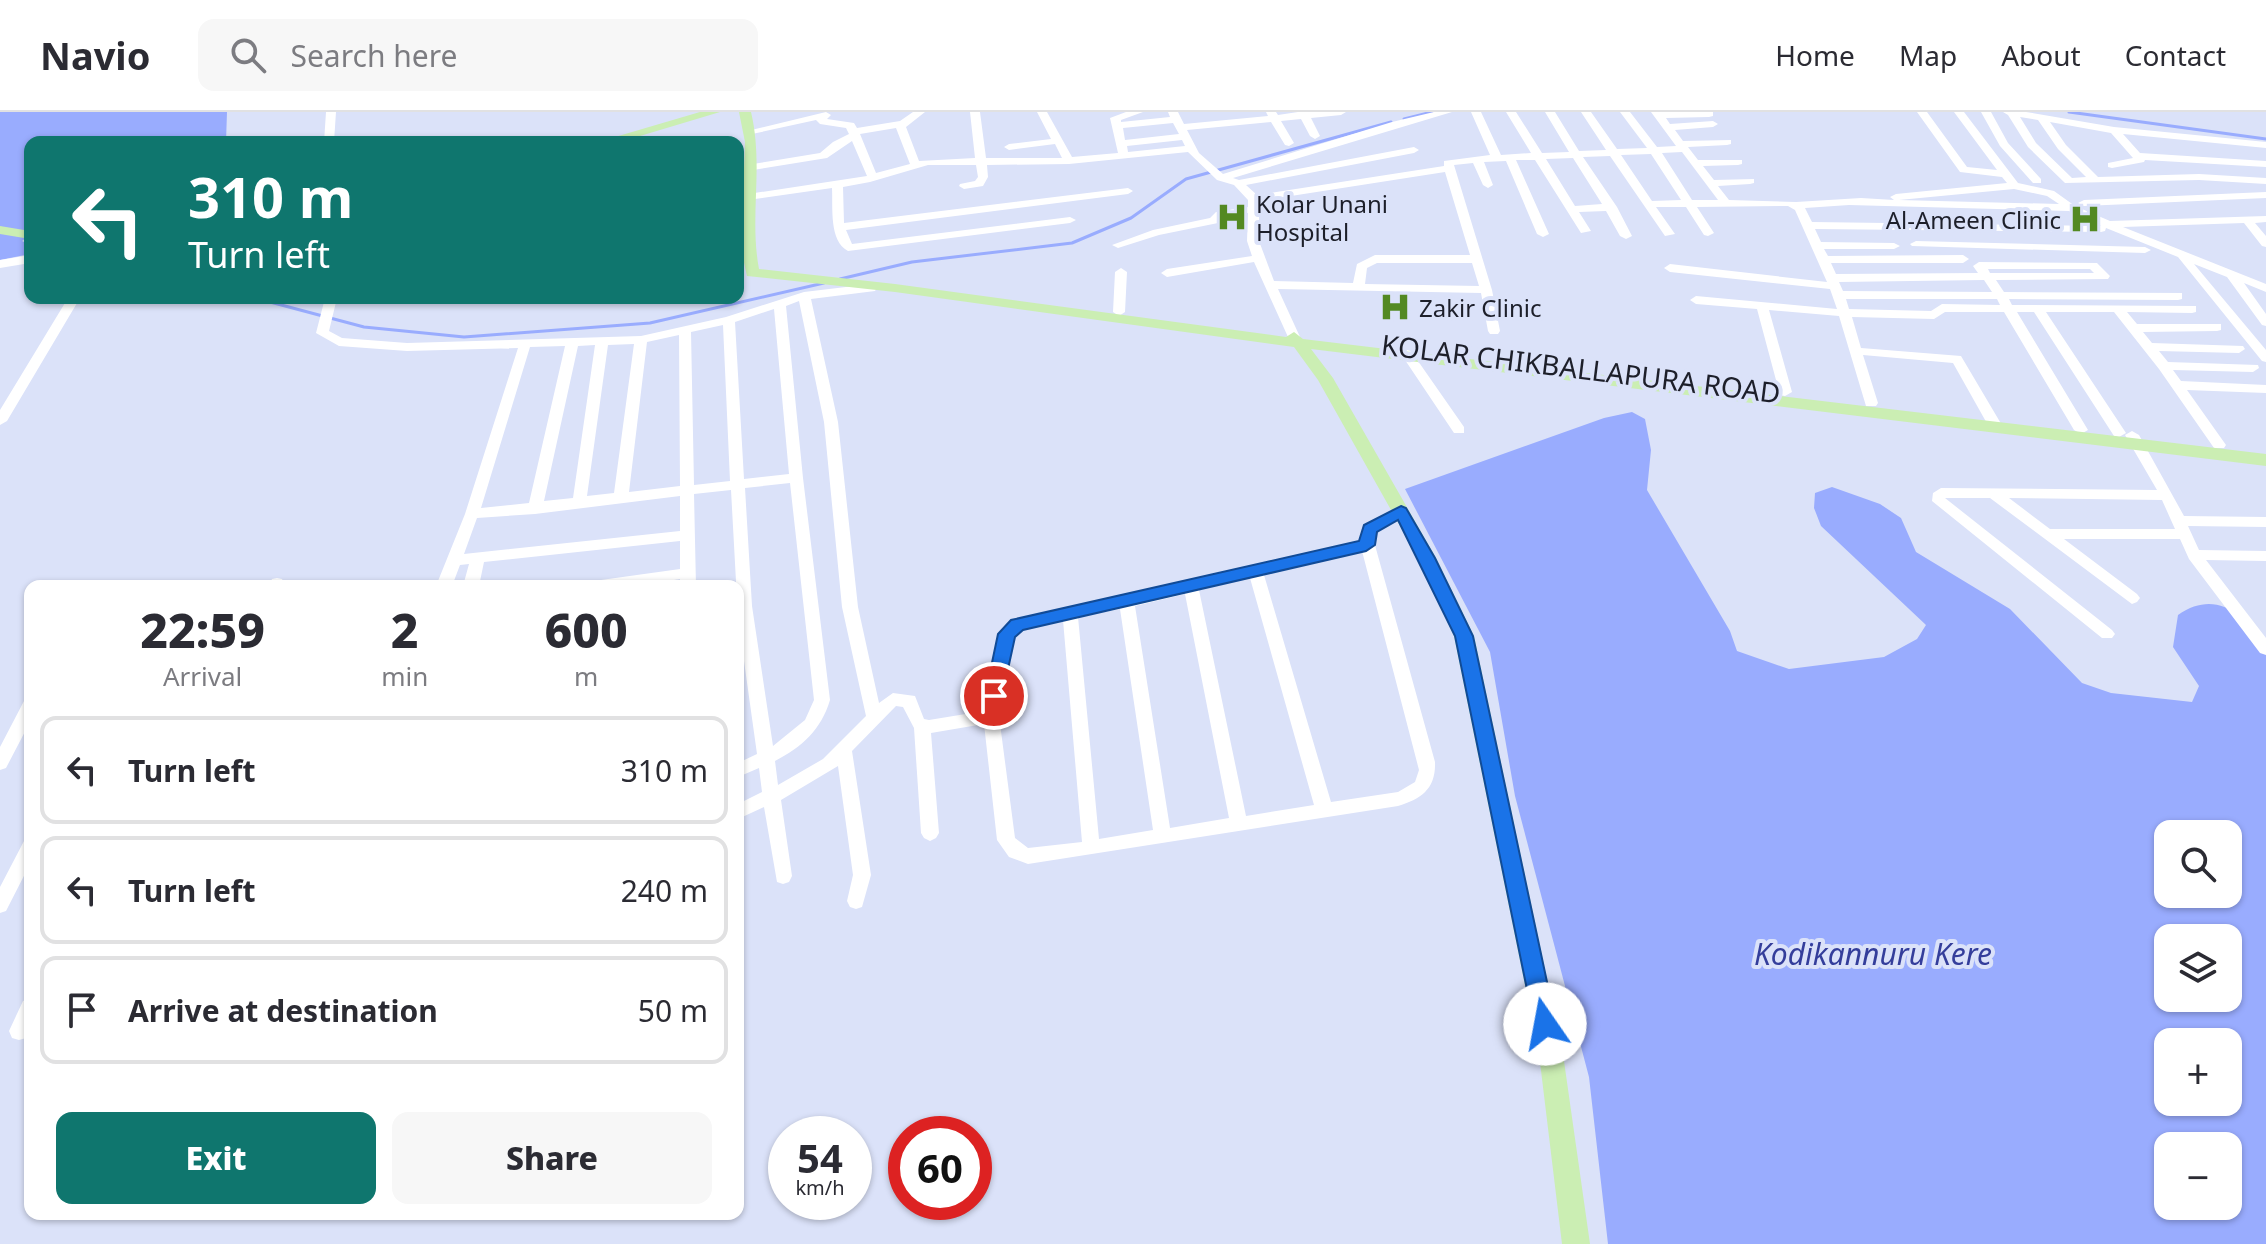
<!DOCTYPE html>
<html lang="en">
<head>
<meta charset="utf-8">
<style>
  body { margin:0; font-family:"Noto Sans",sans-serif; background:#f7f7f7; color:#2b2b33; height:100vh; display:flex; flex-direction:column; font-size:30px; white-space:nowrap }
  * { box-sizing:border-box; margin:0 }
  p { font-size:26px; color:#7c7c81 }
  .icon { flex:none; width:44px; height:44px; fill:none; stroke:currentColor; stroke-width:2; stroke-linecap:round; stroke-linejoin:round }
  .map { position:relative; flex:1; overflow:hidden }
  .panel { position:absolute; left:24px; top:468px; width:720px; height:640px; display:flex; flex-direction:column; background:#fff; border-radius:16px; box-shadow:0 2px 6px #0004 }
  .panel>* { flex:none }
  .top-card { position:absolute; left:24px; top:24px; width:720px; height:168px; border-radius:16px; box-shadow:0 2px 6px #0004; background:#0f766e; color:#fff; overflow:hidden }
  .tools { position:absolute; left:2154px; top:708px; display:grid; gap:16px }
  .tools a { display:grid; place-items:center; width:88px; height:88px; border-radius:16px; background:#fff; box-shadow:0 2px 6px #0004; font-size:40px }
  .speed { position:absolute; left:768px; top:1004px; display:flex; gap:16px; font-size:40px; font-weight:700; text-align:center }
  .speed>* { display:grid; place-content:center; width:104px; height:104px; border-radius:50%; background:#fff; box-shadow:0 2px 6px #0004; line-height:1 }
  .speed small { font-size:20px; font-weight:400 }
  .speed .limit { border:12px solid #d22; background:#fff; color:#111 }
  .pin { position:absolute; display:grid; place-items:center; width:68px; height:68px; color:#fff; margin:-34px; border:4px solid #fff; border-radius:50%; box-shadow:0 2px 8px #0007 }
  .me { position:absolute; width:88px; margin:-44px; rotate:348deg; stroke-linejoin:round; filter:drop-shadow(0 0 6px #0008) }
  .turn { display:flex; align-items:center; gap:28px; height:168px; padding:0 32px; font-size:36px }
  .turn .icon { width:104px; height:104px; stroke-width:2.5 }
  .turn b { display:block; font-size:56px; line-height:68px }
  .eta { display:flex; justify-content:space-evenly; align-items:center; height:136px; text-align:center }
  .eta b { font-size:48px; font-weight:800; line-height:56px }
  .primary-button { display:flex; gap:16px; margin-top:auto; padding:16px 32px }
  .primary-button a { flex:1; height:92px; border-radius:16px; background:#0f766e; color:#fff; font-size:32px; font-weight:800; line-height:92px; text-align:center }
  .primary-button a+a { background:#f7f7f7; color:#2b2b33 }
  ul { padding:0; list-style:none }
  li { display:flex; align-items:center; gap:24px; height:108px; margin:0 16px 12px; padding:0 16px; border:4px solid #e1e1e2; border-radius:16px }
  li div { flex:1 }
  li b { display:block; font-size:30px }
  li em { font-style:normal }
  header { display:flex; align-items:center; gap:48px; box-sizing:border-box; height:112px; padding:0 40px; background:#fff; border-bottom:2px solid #e1e1e2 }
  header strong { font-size:38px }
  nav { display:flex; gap:44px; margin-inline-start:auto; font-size:28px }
  .search { width:560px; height:72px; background:#f7f7f7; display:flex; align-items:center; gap:20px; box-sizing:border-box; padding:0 28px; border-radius:16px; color:#7c7c81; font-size:30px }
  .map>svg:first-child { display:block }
  .water { fill:#99acfe; fill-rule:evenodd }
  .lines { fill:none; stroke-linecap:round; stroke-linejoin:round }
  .stream { stroke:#99acfe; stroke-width:3 }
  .minor { fill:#fff; fill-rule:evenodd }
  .major { fill:#cbeeb3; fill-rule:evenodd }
  .route { fill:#1a73e8; stroke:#114b97; stroke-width:2 }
  .labels { text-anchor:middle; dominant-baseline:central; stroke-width:8; stroke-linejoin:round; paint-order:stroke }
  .far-poi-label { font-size:24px; fill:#1d1f2a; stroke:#dbe2f9; text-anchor:start }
  .street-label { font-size:28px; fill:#1d1f2a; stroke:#dbe2f9 }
  .water-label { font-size:30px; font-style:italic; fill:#343e9b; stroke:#dbe2f9 }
</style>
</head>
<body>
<header>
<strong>Navio</strong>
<div class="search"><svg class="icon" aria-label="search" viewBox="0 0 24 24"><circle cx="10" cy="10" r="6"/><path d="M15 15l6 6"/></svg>Search here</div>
<nav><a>Home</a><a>Map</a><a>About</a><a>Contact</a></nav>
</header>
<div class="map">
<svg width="2266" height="1132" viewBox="0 0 2266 1132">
  <rect width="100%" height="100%" fill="#dbe2f9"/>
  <!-- water -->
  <path class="water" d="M0,0h227l-1,30h-196v93l-8,6 8,4v9l-30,6z
    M1632,300l13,7 6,31 -4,40 83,141 7,20 52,18 95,-12 33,-18 9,-14 -105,-99 -7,-18 1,-15 17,-6 48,17 21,14 15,34 94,57 72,74 29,10 81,9 7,-16 -26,-39 5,-32c36,-25 63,-3 88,25v604h-658l-19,-167 -74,-281 -25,-144 -85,-163 199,-71zM2168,722h60v60h-60zM2168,826h60v60h-60zM2168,930h60v60h-60zM2168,1034h60v60h-60z"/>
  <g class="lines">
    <!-- stream -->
    <path class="stream" d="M2069,0l197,27
      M1404,7l28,-7
      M840,167l72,-17 160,-19 59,-25 55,-39 205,-57
      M255,186l109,29 100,10 186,-14 174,-40"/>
    <!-- minor -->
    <path class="minor" d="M326,0h10l-2,30h-10z
      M826,0l5,3 -4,4 27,4 3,5 43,-7 13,-9h12l-19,15 13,34 56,-3 -5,-46h10l6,46h76l-7,-14 -46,6 -5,-3 5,-3 42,-5 -14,-27h10l25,45 46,-4 -8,-35 16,-6h17l-22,8v2l49,-5 -2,-5h10l6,12 84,-8 -2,-4h10l2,3 20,-3h48l-5,3 -30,3 9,18 -5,3 -5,-3 -9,-17 -20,2 13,22 -5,3 -4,-1 -14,-23 -84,8 12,23 24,21 169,-52 42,-10h18l-219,66 6,2 175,-33 5,3 -5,3 -168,32 11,10 187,-29v-5l46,-6 -19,-43h10l20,43 30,-2 -25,-41h10l26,41 27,-1 -24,-40h10l24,39 27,-1 -25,-38h10l26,37 30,-1 -27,-36h10l27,35 19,-1 -25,-34h62v4l-4,1 -43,1 4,6 43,-3 5,3 -5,3 -38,3 8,11 48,-1v4l-4,1 -39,2 10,13h44v4l-4,1 -35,1 11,14 40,-1v4l-4,1 -32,2 11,14 67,2 65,-4 33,2 -4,-3 6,-3 111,-11 -5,-6 -42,-5 -43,-60h10l40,55 30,3 -43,-58h10l54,71 36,8 21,15 35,15 156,-5v6l-11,1 11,13v11l-4,-1 -18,-23 -121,4 143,57v8l-22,-9 22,31v12l-4,-1 -35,-48 -33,-13 72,86v12l-4,-1 -84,-104 -72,-29 -1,3 -4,1 -286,-3 6,13 73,1 6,3 -6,3h-70l4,7 135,-1 6,4 -6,4h-132l5,11 142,-1 -5,-7 6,-4 118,1 13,13 -2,3 -112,1 8,12 178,1v6l-4,1 -169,-1 3,6 184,1v6l-4,1 -65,-1 10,12h84v6l-4,1 -74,1 9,11 91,3 2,3 -6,4 -80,-2 9,11 90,3 1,3 -6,4 -80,-2 8,11 85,4v8l-79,-3 39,55 -2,3h-10l-55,-79 -45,-57h-68l80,121 -7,4 -5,-1 -80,-124h-17l71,118 -7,4 -7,-4 -70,-118h-59l-11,7 -82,-2 9,31 100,8 42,71 -7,4 -7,-4 -36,-64 -90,-8 15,48 -2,3h-10l-27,-90 -70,-6 23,82 -7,4 -5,-1 -23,-86 -61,-5 -6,-4 6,-4 141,13 -7,-20 -160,-17 -6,-4 6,-4 157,18 -32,-72 -7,-4 -91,1 17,26 -6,3 -4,-1 -18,-28h-30l19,27 -10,2 -55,-80 -27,1 34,50 15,29 -6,3 -6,-3 -14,-25 -27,1 12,19 -10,2 -46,-73h-19l33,74 -6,3 -6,-3 -31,-73 -22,1 9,23 -5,3 -5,-3 -10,-22 -19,2 38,125 8,41 -2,3h-8l-2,-3 -7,-38 -203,-4 22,48 -6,4 -6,-4 -34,-75 -87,15 -6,-4 6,-4 85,-13 -5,-15 1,-28 -24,4 -6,6 -59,12 -41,13 -6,-3 41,-15 57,-12 6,-6 32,-5v-7l-14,-15 -17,-5 -29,-28 -119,12 -82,1 1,12 -5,9 -19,3 -5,-3 1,-2 15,-3 3,-4 -2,-12h-48l-58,17 -27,5 1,36 284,-35 5,3 -5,3 -282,36 6,14 218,-27 6,3 -6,3 -222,28c-19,-10 -15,-43 -16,-63l-84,12 -6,-3 6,-3 119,-18 -15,-35 -25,17 -74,12 -5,-3 5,-3 67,-11 13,-11 16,-8 -3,-6 -26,-4 -4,-4 -64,14 -5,-3zM1173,11l6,11 -54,6 -2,-12zM896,16l14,36 -34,9 -16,-39zM1182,28l3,6 -57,6 -1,-6zM1682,40l36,48h-26l-30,-47zM1651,42l30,46 -29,1 -31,-46zM1573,46l29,46 -27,2 -29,-47zM1445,60l25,83h-95l-18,9 -4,19 -79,-2 -15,-40v-29l3,-3 -3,-8zM2014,77l33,7 12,8 -160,-4zM1849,93l220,6 32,15 -289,-4 -7,-14zM1377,151h95l7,23 -114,-2 2,-16zM1988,157h102l4,4h-104zM1984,168l8,12 -149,-1 -4,-9zM1846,187h151l3,6 -58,-1 -11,7 -82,-2z
      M1981,0h10l17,31 33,36v4h-8l-33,-37z
      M2003,0h23l88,15 152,15v6l-143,-14 17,19 126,8v6l-121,-7 -1,2 -32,6 -4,-1v-4l25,-5 -22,-25 -61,-11 16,23 32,32 101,-3 67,4v6l-67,-4 -134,3 -37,-36 -20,-32zM2020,5l18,3 20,29 28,28 -14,1 -36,-35z
      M2266,80v6l-182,8 -6,-3 6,-3z
      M1916,129l229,6 6,3 -6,3 -233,-7 -2,-2z
      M30,143v8l-30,5v-8z
      M1121,156l6,4 -2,40 -6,4 -6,-4 2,-40z
      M871,172l6,4 -2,3 -64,8 27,123 20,185 21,96 14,-10 22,3 9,23 5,1 55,-9 15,-77 20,-16 108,-22 233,-55 4,-16 37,-18 5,1 2,4 -2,4 -31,16 -2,6 62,224c1,27 -14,37 -37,44l-370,58 -19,-7 -12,-17 -13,-116 -53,9 8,100 -3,5 -6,3 -6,-3 -3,-5 -7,-105 -11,-21 -7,-1 -44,45 19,124 -9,32 -6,2 -6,-2 -3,-6 6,-26 -15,-109 -57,34 11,76 -3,6 -6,2 -6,-2 -13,-75 -26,12v-15l24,-12 -3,-24 -21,9v-14l19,-9 -19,-136 -7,-128 -37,4 2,92h-16v-7l-43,7h-44l8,-6 79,-11v-28l-196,21 -5,24h-16l6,-22 -9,1 -8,21h-16l29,-72 53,-166 -111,3 -68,-5 -23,-13 9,-35h12l-8,33 13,7 65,5 234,-7 85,-19 78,-25zM799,189l25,121 18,185 24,109 -43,43 -45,26 -3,-24c27,-14 46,-31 55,-61l-27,-222 -17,-172zM774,197l15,165 -45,5 -9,-157zM723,213l7,156 -36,4 -3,-153zM679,223l1,151 -51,6 18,-150zM634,232l-20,149 -27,3 21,-151zM595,233l-22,153 -29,3 34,-155zM565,234l-36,157 -48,5 49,-161zM790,371l24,217 -9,20 -32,26 -21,-140 -7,-118zM680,384v35l-216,23 13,-36 58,-4zM1362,439l57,219 -4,12 -17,10 -67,10 -67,-227zM1250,466l64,227 -68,11 -47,-226zM1185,482l44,224 -59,10 -35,-222zM1120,497l33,221 -54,9 -21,-222zM1063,508l19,222 -54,6 -13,-10 -16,-122 15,-79 14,-10z
      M68,186h12l-73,123 -7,4v-15z
      M1407,238l4,1 53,76v6h-10l-53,-79z
      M2132,319l7,4 45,81 82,1v10l-78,-1 11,24 67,1v10l-60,-1 60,78v17l-6,-2 -71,-94 -9,-20h-116l73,55 3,4 -3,4 -5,2 -142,-106h-45l167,132 3,4 -3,4h-10l-170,-137 1,-8 8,-5 216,2 -32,-55zM2009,386l153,2 13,29h-125z
      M277,466l5,1 3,7h-16l3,-7z
      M30,588v22l-24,46 -6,2v-23l24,-46z
      M30,726v26l-24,47 -6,2v-26l24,-46z
      M30,886v31l-4,9 -7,2 -7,-2 -3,-7 14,-30z"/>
    <!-- major -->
    <path class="major" d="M700,0h20l-100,30h-22z
      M739,0h12c13,55 -2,104 8,157l136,15 391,53 8,-5 9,7 963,115v12l-955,-117 22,29 103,180 38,78 89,418 27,190h-28l-23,-190 -85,-418 -36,-78 -100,-178 -24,-33 -399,-55 -148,-16 -6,-27 4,-107z
      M0,114l30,5v8l-30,-5z"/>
  </g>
  <!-- route -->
  <path class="route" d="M1401,394l5,2 29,50 38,78 83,388 -3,7 -8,3 -8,-3 -3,-7 -79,-388 -57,-116 -21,12 -2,13 -9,6 -343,79 -8,7 -14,64h-13l-3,-5 13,-62 13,-14 348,-79 5,-16z"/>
  <!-- icons -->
  <defs>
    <symbol id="hospital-bare" viewBox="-9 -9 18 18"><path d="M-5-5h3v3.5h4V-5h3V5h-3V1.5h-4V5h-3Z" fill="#538922" stroke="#dbe2f9" stroke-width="2.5" paint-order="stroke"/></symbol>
  </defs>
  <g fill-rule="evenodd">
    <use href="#hospital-bare" x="1210" y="83" width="44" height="44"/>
    <use href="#hospital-bare" x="2063" y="85" width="44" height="44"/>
    <use href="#hospital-bare" x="1373" y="173" width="44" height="44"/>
  </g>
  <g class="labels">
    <!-- far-poi labels -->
    <g class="far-poi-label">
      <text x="1256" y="91">Kolar Unani<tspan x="1256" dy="28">Hospital</tspan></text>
      <text x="2061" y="107" text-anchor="end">Al-Ameen Clinic</text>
      <text x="1419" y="195">Zakir Clinic</text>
    </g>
    <!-- street labels -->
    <g class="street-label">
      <text transform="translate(1581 256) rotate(7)">KOLAR CHIKBALLAPURA ROAD</text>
    </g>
    <!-- water labels -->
    <g class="water-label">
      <text x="1873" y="841">Kodikannuru Kere</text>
    </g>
  </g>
</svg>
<div class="tools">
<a><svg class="icon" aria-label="search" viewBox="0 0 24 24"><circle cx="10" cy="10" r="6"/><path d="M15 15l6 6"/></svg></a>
<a><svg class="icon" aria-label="layers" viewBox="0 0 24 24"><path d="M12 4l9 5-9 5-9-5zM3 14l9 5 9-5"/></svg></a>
<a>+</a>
<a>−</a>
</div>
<div class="speed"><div>54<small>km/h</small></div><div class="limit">60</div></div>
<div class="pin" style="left:994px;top:584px;background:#d93025"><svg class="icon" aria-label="arrive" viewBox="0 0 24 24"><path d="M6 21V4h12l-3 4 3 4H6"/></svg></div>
<svg class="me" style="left:1545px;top:912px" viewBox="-20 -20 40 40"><circle r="19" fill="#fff"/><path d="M0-13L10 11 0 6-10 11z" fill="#1a73e8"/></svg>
<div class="top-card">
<div class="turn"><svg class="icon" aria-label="left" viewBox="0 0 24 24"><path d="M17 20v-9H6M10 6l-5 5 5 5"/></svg><div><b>310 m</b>Turn left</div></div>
</div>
<section class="panel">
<div class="eta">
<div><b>22:59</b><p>Arrival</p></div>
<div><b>2</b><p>min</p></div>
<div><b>600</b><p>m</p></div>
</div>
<ul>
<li><svg class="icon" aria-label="left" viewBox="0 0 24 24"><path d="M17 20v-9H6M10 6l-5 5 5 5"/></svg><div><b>Turn left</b></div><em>310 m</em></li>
<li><svg class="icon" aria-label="left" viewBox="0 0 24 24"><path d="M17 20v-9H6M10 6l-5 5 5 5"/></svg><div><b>Turn left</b></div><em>240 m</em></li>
<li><svg class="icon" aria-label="arrive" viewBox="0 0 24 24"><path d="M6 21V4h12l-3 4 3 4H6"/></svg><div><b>Arrive at destination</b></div><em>50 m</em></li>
</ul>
<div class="primary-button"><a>Exit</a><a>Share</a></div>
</section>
</div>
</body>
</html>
